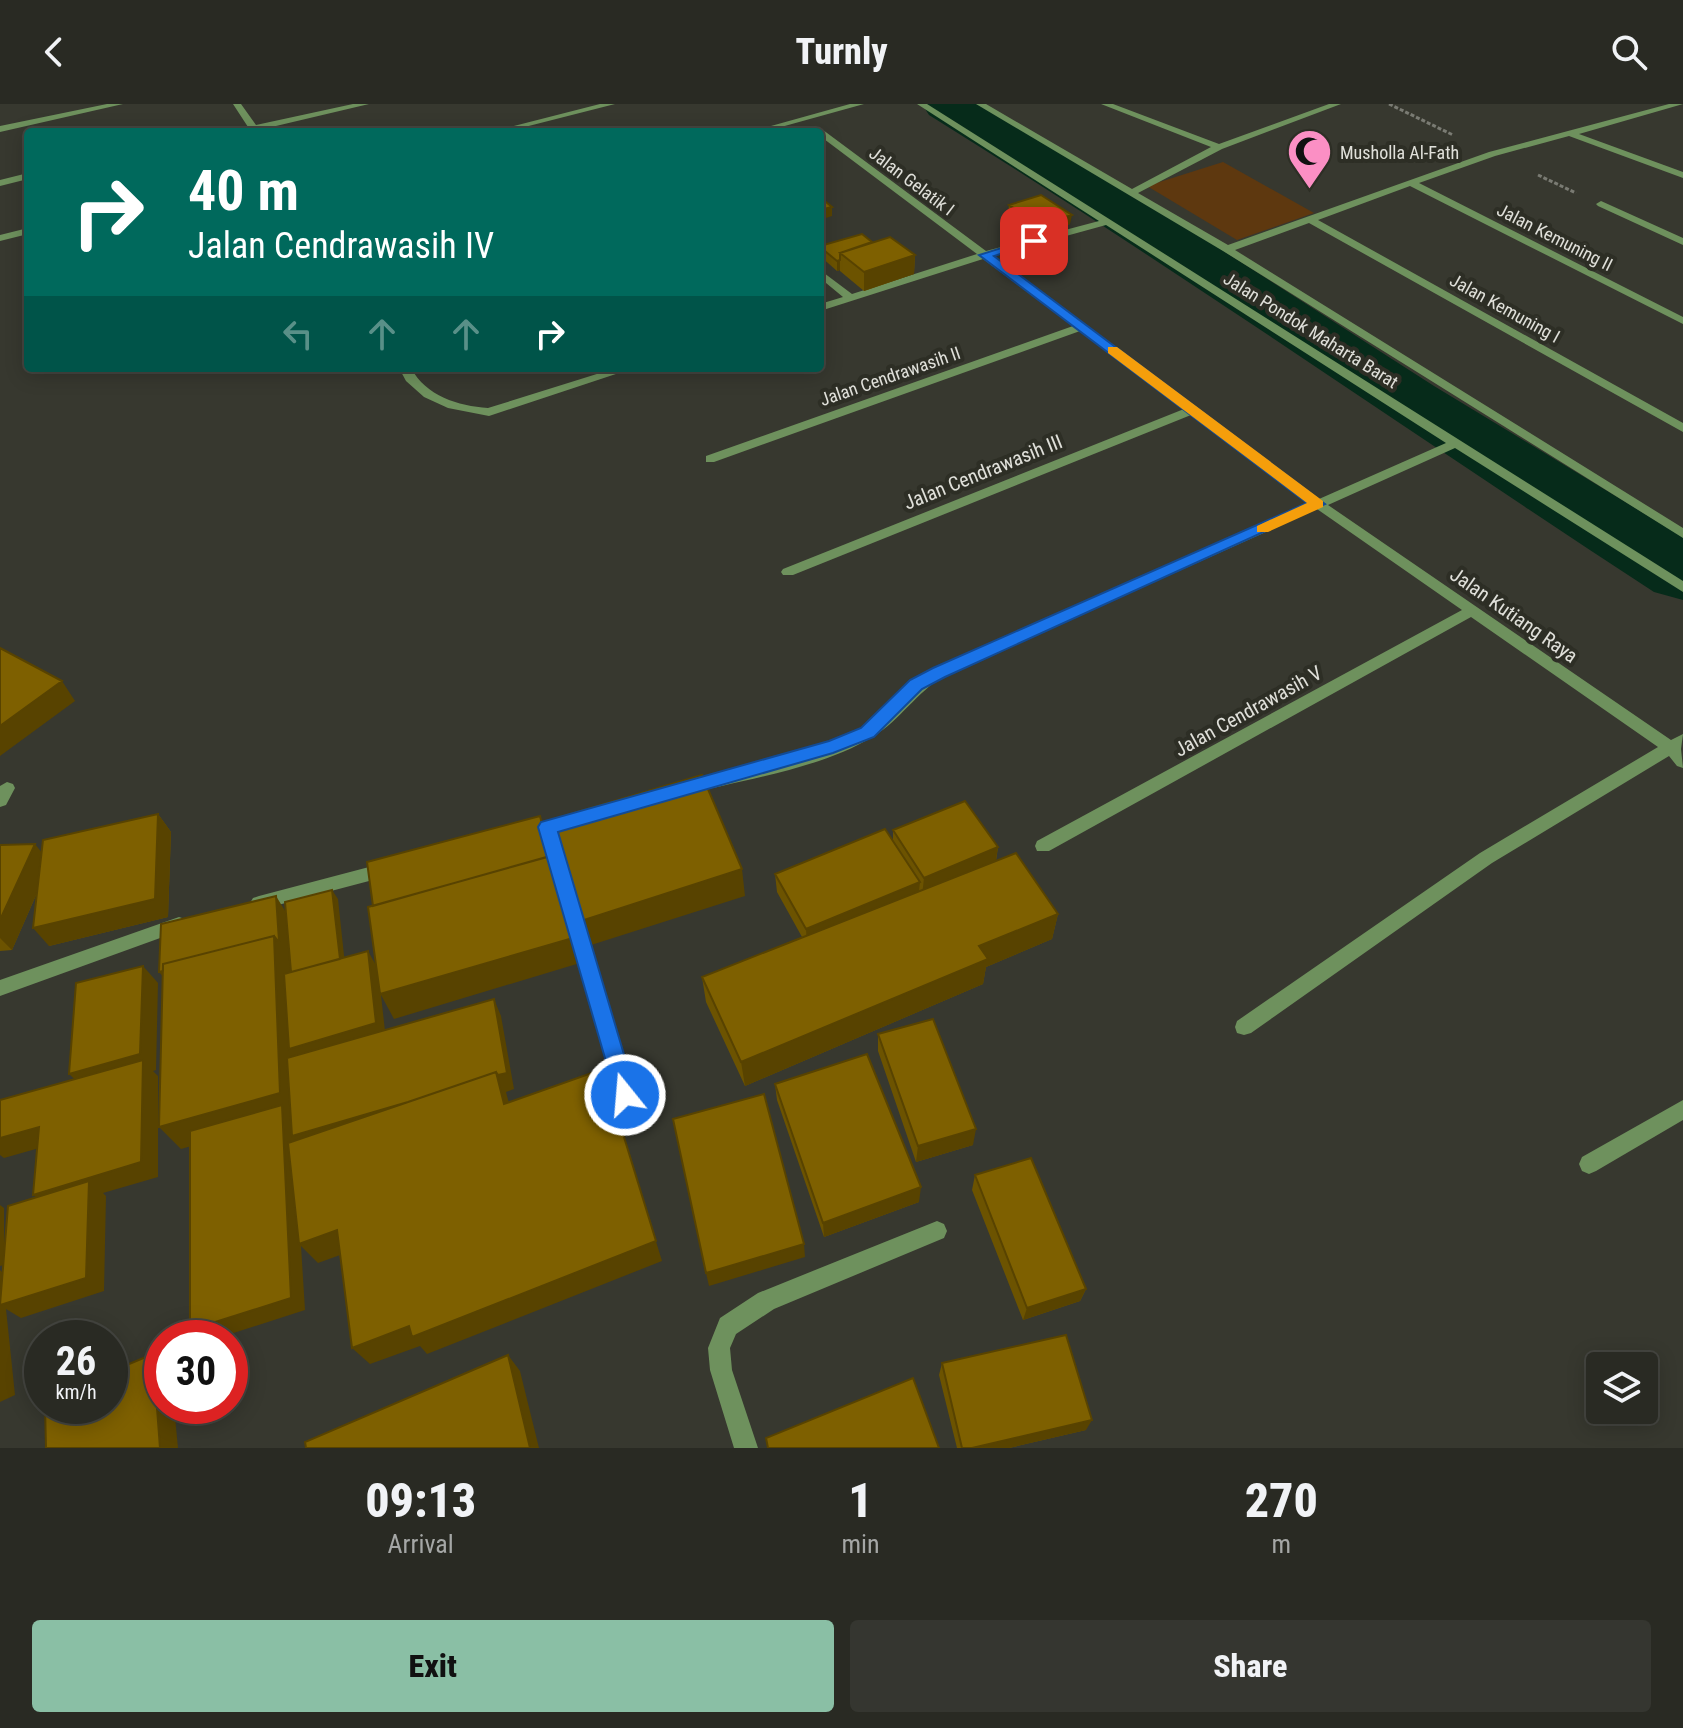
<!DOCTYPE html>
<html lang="en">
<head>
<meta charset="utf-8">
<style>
  body { margin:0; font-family:"Roboto Condensed",sans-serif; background:#353630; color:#f1f3f6; height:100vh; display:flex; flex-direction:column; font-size:30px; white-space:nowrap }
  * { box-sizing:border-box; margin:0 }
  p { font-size:26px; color:#a5a7a6 }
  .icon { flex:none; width:44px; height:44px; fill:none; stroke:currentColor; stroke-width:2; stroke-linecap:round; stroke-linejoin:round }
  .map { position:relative; height:1344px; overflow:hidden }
  .details { display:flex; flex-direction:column; background:#292a23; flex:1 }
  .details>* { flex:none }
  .top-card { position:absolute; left:24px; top:24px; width:800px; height:244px; border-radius:8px; box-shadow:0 4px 20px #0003,0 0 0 2px #454641; background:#00695c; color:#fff; overflow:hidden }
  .controls { position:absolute; left:1586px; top:1248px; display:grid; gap:16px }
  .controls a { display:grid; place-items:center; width:72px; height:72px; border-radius:8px; background:#292a23; box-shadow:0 4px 20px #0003,0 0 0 2px #454641; font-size:40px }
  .speed { position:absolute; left:24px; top:1216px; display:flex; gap:16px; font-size:40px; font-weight:700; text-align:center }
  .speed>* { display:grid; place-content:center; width:104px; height:104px; border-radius:50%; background:#292a23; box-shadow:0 4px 20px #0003,0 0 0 2px #454641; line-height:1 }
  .speed small { font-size:20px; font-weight:400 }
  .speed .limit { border:12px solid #d22; background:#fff; color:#111 }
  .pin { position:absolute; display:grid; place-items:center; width:68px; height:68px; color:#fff; margin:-34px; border-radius:16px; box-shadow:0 4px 12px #0006 }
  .me { position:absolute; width:88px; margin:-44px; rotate:343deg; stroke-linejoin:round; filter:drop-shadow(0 0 6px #0008) }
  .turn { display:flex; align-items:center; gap:28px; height:168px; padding:0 32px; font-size:36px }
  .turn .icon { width:104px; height:104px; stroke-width:2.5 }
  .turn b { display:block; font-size:56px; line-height:68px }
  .lanes { display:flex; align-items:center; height:76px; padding:0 32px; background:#0003; justify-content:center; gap:40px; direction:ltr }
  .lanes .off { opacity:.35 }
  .eta { display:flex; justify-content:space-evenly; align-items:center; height:136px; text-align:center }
  .eta b { font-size:48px; font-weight:800; line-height:56px }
  .button { display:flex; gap:16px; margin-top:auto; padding:16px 32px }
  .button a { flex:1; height:92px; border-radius:8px; background:#8abfa5; color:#111; font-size:32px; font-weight:800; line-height:92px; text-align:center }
  .button a+a { background:#353630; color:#f1f3f6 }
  header { display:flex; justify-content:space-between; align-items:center; height:104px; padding:0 32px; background:#292a23; font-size:36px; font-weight:800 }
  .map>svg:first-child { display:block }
  .green { fill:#5e380f }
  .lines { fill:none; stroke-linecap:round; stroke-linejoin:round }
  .river { fill:#062b1a; fill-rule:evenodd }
  .path { stroke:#7a7b73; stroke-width:3; stroke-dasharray:4 2; stroke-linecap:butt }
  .street { fill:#6e915d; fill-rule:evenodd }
  .wall { fill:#6c5300 }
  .shaded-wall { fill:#584300 }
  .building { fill:#7e6000; stroke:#584300; stroke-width:2 }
  .route { fill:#1a73e8; stroke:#114b97; stroke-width:2 }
  .slow { fill:#f59e0b }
  .labels { text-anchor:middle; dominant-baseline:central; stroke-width:8; stroke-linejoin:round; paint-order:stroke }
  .far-poi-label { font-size:18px; fill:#e0e0da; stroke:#2d2e25; text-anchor:start }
  .far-street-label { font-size:18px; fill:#e0e0da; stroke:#2d2e25 }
  .street-label { font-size:20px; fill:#e0e0da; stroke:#2d2e25 }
</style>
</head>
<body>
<header><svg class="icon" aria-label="back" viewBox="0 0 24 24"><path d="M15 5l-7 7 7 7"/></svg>Turnly<svg class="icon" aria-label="search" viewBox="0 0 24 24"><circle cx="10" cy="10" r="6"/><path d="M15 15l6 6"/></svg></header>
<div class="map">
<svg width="1683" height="1344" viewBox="0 0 1683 1344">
  <rect width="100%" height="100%" fill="#37382f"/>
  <!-- green -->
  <path class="green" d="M1223,58l91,51 -77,27 -90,-54z"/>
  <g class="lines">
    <!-- river -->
    <path class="river" d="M922,0h61l147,87 304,195 249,151v63l-29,-8c-242,-158 -479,-324 -725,-477z"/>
    <!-- path -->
    <path class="path" d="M1389,0l64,31
      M1538,71l38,18"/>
    <!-- street -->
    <path class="street" d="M107,0h16l-123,28v-6z
      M233,0h8l15,21 97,-21h16l-110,26 1,2h-27l15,-5z
      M600,0h15l-110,28h-15z
      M850,0h14l-101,28h-14z
      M917,0h10l756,477v11l-228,-144 -127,57 343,235 12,-6 -2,15 2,19 -6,-2 -8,-10 -177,107 -241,170 -7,2 -7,-2 -2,-6 2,-6 243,-168 178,-106 -187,-130 -422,234h-12l-2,-5 2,-5 425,-231 -145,-101 -373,167c-27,16 -44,44 -70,60 -53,33 -130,43 -190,59l-6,-2 -2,-4 2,-4c60,-19 130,-24 184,-57 27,-16 45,-43 72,-60l375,-165 -118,-88 -398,160h-10l-2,-3 2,-3 401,-160 -104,-78 -366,131h-8v-6l367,-130 -90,-67 -163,52v-7l23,-7 -23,-19v-8l32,24 125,-40 -157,-118v-4h-4l1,-2h6l163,121 113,-30zM1106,121l340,218 -127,56 -326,-243z
      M976,0h10l146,85 79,-42 -110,-43h12l106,40 110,-40h12l-119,45 -84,44 90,52 261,-93 180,-48h14l-104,30 104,38v6l-114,-42 -74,20 -76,27 264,134v7l-273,-138 -92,34 365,203v9l-374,-209 -74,27 448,278v10l-460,-287z
      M28,69v6l-28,7v-6z
      M1601,97l82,37v7l-85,-39 -2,-2z
      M28,124v6l-28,7v-6z
      M399,264h12c15,28 47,38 77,40l128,-40h18l-145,48 -41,-8 -24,-11 -18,-16z
      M7,678l6,2 2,4 -9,17 -6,2v-21z
      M548,716l6,2 2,5 79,268 -3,6 -7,3 -7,-3 -3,-6 -75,-268 2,-5z
      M388,758l6,2 3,5 -3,5 -6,2 -129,34 -6,-2 -3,-5 3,-5 6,-2z
      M179,813l6,2 3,5 -3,5 -185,67v-16z
      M1683,996v20l-87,51 -7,3 -7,-3 -3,-7 3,-7z
      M937,1117l7,3 3,7 -3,7 -170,71 -38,25 -6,14 2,22 26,78h-24l-24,-78 -2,-22 12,-30 38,-25z"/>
  </g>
  <!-- wall -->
  <path class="wall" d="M1009,101l61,19 -31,10 -31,-20z
    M873,138l42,13 -1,19 -50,17 -24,-20v-1l-3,1 -17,-15v-10z
    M158,710l13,18 -3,85 -119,29 -12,-53 -25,57 -12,1v-106l42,7z
    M893,726l105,17 -2,14 62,53 -6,25 -66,28 -3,17 -238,102 -39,-84 -4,-25 100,-40 -25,-45 -2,-18 118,-33z
    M878,930l95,111 -57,17 -38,-111z
    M775,980l144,118 -95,35 -47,-137z
    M975,1071l111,114 -6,12 -57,19 -51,-130z
    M942,1259l144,67 -77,18h-52l-18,-73z"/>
  <!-- shaded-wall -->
  <path class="shaded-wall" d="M832,103v9l-12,4v-10z
    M1072,111l-2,9 -31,10 1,-9z
    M915,151l-1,19 -50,17v-19z
    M840,156v10l-3,1v-10z
    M62,577l13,20 -75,55v-30z
    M158,710l13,18 -3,85 -119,29 -16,-18z
    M540,712l40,147 -186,56 -13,-24 5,45 108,-41 7,17 13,73 -8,3 9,34 -178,104 17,20 -36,13 -17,-17 4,64 -87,28h-17l-11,-8 92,-210 -101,29 -22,-22 15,-137 -15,-18 117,-76 11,18 45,-24 6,9 8,75 22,-23 10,18z
    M35,740l15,19 -38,87 -12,-12v-18z
    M998,743l-3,19 -73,30 2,-18z
    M742,765l3,27 -157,50 -7,-25z
    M920,778l-2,18 -111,47 -1,-18z
    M1058,810l-6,25 -66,28 -3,17 -238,102 -4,-24 238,-116z
    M143,862l15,17 -2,87 -3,1 5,5v101l-55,16 3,3 -2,95 -83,27 -15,-9 9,86 -15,7v-132l2,2 50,-63 -19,-14 53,-105 -17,-16z
    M603,965l59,192 -235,93 -7,-8 -50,18 -18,-16z
    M39,1023l18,16 -53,15 -4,-3v-17z
    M976,1025l-3,16 -57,17 2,-16z
    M921,1083l-2,15 -95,35 -1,-14z
    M0,1101l4,3v57l-4,1z
    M804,1140l1,13 -96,29 -3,-13z
    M1086,1185l-6,12 -57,19 4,-12z
    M153,1250l9,6v46h12l4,42h-18z
    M508,1251l12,16 19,77h-9z
    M1092,1316l-6,10 -77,18h-37z"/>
  <!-- building -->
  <path class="building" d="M1041,91l31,20 -32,10 -31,-20z
    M820,93l12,10 -12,3z
    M862,130l10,8 -32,11v7l-3,1 -17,-14v-1z
    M890,133l25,18 -51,17 -24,-19z
    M0,544l62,33 -62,45z
    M702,671l40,94 -161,52 -31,-101z
    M965,697l33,46 -74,31 -31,-48z
    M158,710l-3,85 -122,29 10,-88z
    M540,712l10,40 -177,50 -6,-44z
    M885,725l35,53 -114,47 -31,-55z
    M35,740l-35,76v-75z
    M1016,749l42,61 -79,32 9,13 -247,103 -39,-85z
    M551,752l22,82 -193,56 -12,-87z
    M332,786l8,69 -49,13 -6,-70z
    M276,792l3,45h-1l-4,-5 -111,28v7l-4,1 2,-48z
    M274,832l6,157 -121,34 4,-163z
    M368,847l8,72 -87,26 -5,-75z
    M143,862l-3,88 -71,20 7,-91z
    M494,895l13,74 -9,2 -2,-3 -88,30 -116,34 -5,-78z
    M933,915l43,110 -58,17 -40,-112z
    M867,950l54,133 -98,36 -48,-139z
    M143,956l-2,102 -108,33 6,-68 -39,11v-38z
    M603,965l53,172 -244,96 -3,-11 -57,22 -15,-118 -38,14 -11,-101 208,-71 8,32z
    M764,990l40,150 -98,29 -33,-154z
    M282,1001l9,193 -101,32v-199z
    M1031,1054l55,131 -59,19 -52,-133z
    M89,1077l-3,97 -86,27 8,-99z
    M1066,1231l26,85 -120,28h-10l-20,-85z
    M153,1250l7,94h-114l-1,-42h65v-34z
    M508,1251l22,93h-224l-1,-6z
    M913,1274l26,70h-171l-2,-10z"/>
  <!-- route -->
  <path class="route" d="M1030,135l10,2 -46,15 331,248 -380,173 -23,12 -48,48 -41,16 -275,79 78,263 -3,8 -8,3 -7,-3 -80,-276 3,-5 288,-81 32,-13 49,-48 23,-12 374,-165 -328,-248z"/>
  <!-- slow -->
  <path class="slow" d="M1108,243h9l206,154v6l-55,25h-11v-6l50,-23 -199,-150z"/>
  <!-- icons -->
  <defs>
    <symbol id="mosque-pin" viewBox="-11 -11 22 30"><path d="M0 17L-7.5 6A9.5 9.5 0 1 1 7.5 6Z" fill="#fb8fc4" stroke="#2d2e25"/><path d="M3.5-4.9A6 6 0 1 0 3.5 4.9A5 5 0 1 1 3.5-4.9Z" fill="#111"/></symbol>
  </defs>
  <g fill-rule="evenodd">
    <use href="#mosque-pin" x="1284" y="22" width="51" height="69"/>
  </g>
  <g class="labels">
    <!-- far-poi labels -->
    <g class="far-poi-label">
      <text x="1340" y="48">Musholla Al-Fath</text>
    </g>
    <!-- far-street labels -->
    <g class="far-street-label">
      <text transform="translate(912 77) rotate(37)">Jalan Gelatik I</text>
      <text transform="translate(1555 133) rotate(27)">Jalan Kemuning II</text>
      <text transform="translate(1505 204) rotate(29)">Jalan Kemuning I</text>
      <text transform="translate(1311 226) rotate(32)">Jalan Pondok Maharta Barat</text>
      <text transform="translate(890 272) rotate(-19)">Jalan Cendrawasih II</text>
    </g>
    <!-- street labels -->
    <g class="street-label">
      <text transform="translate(983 368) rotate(-22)">Jalan Cendrawasih III</text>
      <text transform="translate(1514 511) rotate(35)">Jalan Kutiang Raya</text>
      <text transform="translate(1248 607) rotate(-29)">Jalan Cendrawasih V</text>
    </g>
  </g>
</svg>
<div class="controls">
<a><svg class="icon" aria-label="layers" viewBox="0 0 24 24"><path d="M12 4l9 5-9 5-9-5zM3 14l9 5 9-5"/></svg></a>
</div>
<div class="speed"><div>26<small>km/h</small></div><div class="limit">30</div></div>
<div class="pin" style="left:1034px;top:137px;background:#d93025"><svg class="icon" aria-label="arrive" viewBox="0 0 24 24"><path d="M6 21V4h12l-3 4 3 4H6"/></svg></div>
<svg class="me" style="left:625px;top:991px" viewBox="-20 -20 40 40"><circle r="17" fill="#1a73e8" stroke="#fff" stroke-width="3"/><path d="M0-11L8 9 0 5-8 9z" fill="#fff"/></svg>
<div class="top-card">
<div class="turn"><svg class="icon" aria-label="right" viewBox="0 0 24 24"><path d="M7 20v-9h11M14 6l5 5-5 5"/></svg><div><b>40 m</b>Jalan Cendrawasih IV</div></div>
<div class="lanes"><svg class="icon off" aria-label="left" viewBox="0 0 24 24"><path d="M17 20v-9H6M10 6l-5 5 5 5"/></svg><svg class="icon off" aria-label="ahead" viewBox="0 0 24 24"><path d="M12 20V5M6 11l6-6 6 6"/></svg><svg class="icon off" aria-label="ahead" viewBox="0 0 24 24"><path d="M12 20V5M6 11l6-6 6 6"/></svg><svg class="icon" aria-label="right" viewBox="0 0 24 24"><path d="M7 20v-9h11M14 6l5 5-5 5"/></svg></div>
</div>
</div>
<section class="details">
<div class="eta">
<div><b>09:13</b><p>Arrival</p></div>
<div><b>1</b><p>min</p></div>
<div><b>270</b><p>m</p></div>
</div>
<div class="button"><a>Exit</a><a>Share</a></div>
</section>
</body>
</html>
